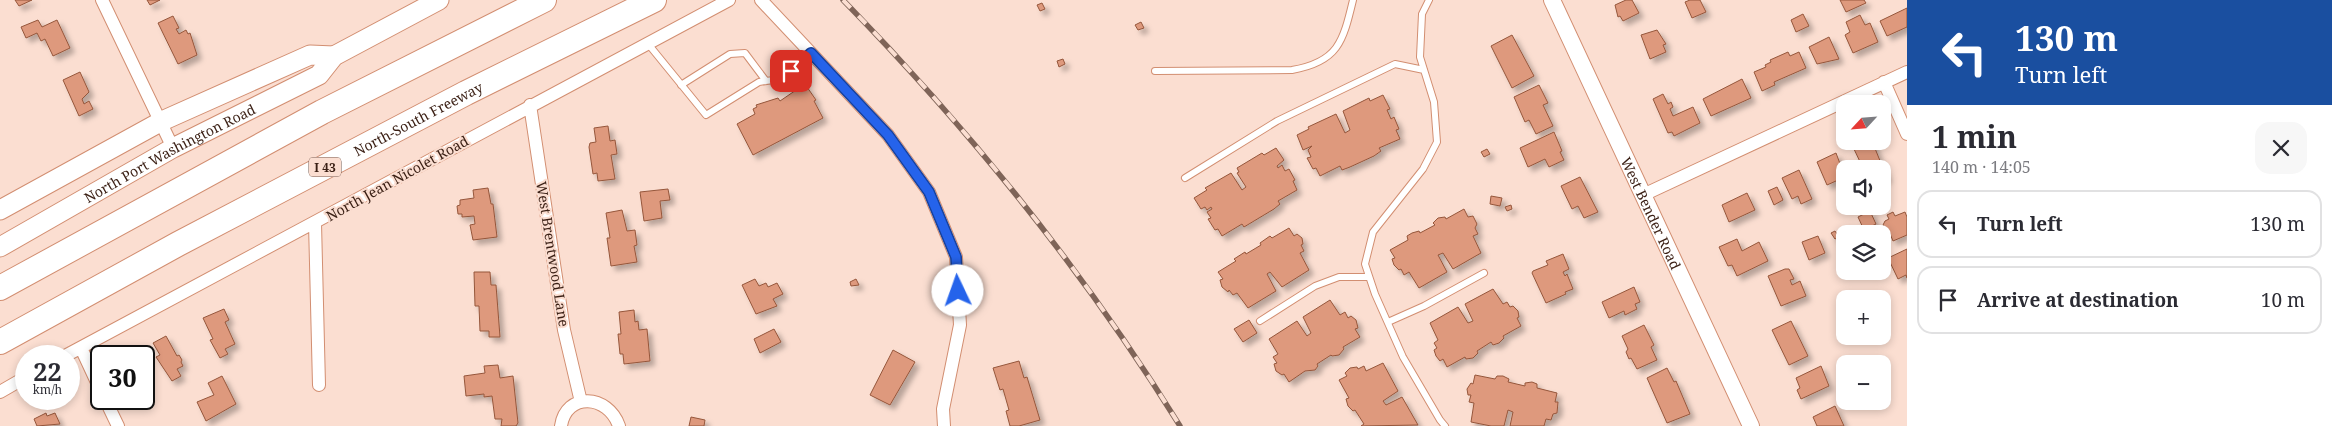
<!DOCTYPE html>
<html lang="en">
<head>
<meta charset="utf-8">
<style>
  body { margin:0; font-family:"Noto Serif",serif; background:#f7f7f7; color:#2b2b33; height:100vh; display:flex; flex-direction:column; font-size:19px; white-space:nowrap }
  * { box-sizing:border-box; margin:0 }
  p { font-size:16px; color:#7c7c81 }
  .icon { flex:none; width:28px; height:28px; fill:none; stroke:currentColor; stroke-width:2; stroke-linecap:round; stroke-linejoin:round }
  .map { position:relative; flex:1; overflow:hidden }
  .details { display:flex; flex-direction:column; background:#fff; width:425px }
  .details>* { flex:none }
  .banner { background:#1a4fa0; color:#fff; overflow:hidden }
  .needle { width:32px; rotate:244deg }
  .controls { position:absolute; left:1836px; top:95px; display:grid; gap:10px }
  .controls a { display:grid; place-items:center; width:55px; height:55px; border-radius:10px; background:#fff; box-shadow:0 2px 8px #0003; font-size:25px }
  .speed { position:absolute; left:15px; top:345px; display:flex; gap:10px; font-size:25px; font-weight:700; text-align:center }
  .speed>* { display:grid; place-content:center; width:65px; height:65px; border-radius:50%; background:#fff; box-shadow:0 2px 8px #0003; line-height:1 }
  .speed small { font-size:12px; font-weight:400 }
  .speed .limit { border:2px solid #111; border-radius:8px; background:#fff; color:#111 }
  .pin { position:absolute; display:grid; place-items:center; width:42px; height:42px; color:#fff; margin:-21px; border-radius:10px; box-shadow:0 2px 8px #0006 }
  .me { position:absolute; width:55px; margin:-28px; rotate:357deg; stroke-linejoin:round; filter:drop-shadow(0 0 4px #0008) }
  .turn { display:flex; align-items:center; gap:18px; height:105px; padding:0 25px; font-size:22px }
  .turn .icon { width:65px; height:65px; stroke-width:2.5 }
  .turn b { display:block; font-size:35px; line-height:42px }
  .round { display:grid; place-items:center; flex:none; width:52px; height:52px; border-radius:15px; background:#f7f7f7 }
  .headline { display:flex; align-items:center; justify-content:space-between; height:85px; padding:0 25px }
  h1 { font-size:30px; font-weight:700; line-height:38px }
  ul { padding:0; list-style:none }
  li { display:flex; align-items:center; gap:15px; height:68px; margin:0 10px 8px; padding:0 15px; border:2px solid #e1e1e2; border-radius:15px }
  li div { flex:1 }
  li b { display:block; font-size:19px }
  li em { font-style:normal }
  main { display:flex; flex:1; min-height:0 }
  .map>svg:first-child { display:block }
  .building { fill:#de997d; stroke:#95563b; filter:url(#shadow) }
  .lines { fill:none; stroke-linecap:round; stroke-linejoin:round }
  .service-casing { stroke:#d28e71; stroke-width:8 }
  .minor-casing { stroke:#d28e71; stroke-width:14 }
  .tertiary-casing { stroke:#d28e71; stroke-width:18 }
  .secondary-casing { stroke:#d28e71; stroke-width:21 }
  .motorway-casing { stroke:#d28e71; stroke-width:26 }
  .service { stroke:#fff; stroke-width:6 }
  .minor { stroke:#fff; stroke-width:12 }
  .tertiary { stroke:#fff; stroke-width:16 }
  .secondary { stroke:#fff; stroke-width:19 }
  .motorway { stroke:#fff; stroke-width:24 }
  .rail-casing { stroke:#7f6458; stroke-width:5.5 }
  .rail { stroke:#fbded1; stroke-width:4; stroke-dasharray:11; stroke-linecap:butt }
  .route-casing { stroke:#184099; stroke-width:12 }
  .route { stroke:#2563eb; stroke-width:9 }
  .labels { text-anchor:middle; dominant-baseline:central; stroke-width:4; stroke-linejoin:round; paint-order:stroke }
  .shield { fill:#fbded1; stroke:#74584d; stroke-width:1 }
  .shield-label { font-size:12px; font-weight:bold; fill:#3a1f14 }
  .street-label { font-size:14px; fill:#3a1f14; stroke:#fbded1 }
</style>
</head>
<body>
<main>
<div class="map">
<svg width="1907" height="426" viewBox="0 0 1907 426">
  <defs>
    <filter id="shadow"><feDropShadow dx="4.5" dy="4.5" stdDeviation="2.5" flood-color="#0004"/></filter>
  </defs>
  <rect width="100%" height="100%" fill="#fbded1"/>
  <!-- building -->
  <path class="building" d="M15,0h17l-13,6z
    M147,0h13l-10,5z
    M1626,0h6l7,13 -16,8 -3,-5 -2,1 -3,-12z
    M1690,0h10l6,12 -14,6 -7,-16z
    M1840,0h24l2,3 -20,9z
    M1042,3l3,6 -5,2 -3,-6z
    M1907,8v19l-20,9 -7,-15z
    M1803,14l6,12 -13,6 -5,-12z
    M1860,15l5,10 5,-2 8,19 -25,11 -8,-18 5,-3 -4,-10z
    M173,16l6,12 -3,1 3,5 7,-4 2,4 2,-1 7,22 -19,9 -20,-41z
    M38,20l4,7 15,-7 13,28 -17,8 -8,-17 -4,2 -4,-8 -11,5 -5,-11z
    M1141,22l3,6 -6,2 -3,-5z
    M1657,30l9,14 -3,1 3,7 -16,7 -9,-24z
    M1512,35l22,41 -22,12 -21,-42z
    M1829,37l10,22 -22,5 -8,-17z
    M1788,52l2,4 9,-4 7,16 -32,14 1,3 -13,6 -8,-19 12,-5 -1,-2 6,-3 -1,-2z
    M1063,59l2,5 -6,3 -2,-6z
    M80,72l9,20 -7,7 2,5 5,-3 4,8 -14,7 -16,-36z
    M1742,79l9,19 -40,18 -8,-17z
    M1539,85l9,18 -5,2 10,21 -17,8 -7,-14 -4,2 -11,-25z
    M807,87l9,13 -2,1 9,17 -70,37 -16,-31 18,-10 -2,-5 4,-2 -1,-2 22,-7 2,3 19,-13 2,2z
    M1663,94l5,10 3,-2 2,5 -3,2 3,7 20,-9 7,16 -26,13 -2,-4 -4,1 -15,-34z
    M1383,95l7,14 -3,1 4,9 3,-2 5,12 -3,1 4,9 -21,9 2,3 -7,5 -24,11 -8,3 -2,-4 -20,10 -4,-8 -3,1 -6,-11 4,-1 -3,-7 4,-4 -9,4 -6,-15 12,-6 -1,-2 28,-13 9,19 5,-3 -7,-19 26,-13 1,3z
    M608,126l2,15 5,-1 2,14 -6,1 4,24 -17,2 -1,-8 -4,1 -4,-27 1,-4 6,-1 -2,-14z
    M1554,132l8,19 -2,1 4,8 -15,7 -4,-8 -17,8 -8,-19z
    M1861,141h11l15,37 -5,2v-11h-13l-1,-4 -5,3 -10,-21z
    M1276,148l8,12 -7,6 1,2 4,-3 3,6 4,-2 6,11 -2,1 4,9 -19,11 2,3 -6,5 -30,18 -2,-3 -20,12 -4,-7 -3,1 -7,-11 3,-1 -4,-6 5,-3 -1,-2 -4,3 -2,-3 -4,2 -7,-11 13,-8 -2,-2 26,-15 11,17 4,-3 -9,-14 2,-1 -2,-4 25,-15 2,2z
    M1487,149l3,5 -6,3 -3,-5z
    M1836,153l9,24 -18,8 -10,-23z
    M1799,170l13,29 -11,5 -3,-8 -6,3 -10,-21z
    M1580,177l18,35 -14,6 -6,-12 -6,3 -11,-23z
    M1777,187l6,13 -9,5 -6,-14z
    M488,188l3,16h2l4,33 -24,3 -3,-15 5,-1 -1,-8 -12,1v-3h-4l-1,-8 3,-1v-5l14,-2 -1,-8z
    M668,189l2,11 -10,1 2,17 -18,3 -4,-29z
    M1747,193l8,17 -26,12 -7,-17z
    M1491,196l11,2 -2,8 -10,-2z
    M1511,205l1,4 -5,2 -2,-4z
    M1464,209l4,8 5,-1 4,8 -2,4 3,6 -5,2 8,17 -28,16 -10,-16 -5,2 9,17 -28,16 -10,-16 -5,3 -3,-6 -2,1 -5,-5 -2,-6 3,-1 -5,-8 18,-10 -1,-4 5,-3 7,-2 1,2 15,-8 -2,-2 5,-5 7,-1 1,2z
    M622,210l5,21 8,-1 2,15 -3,1 3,16 -26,4 -4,-28h3l-4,-25z
    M1870,211l6,13 -12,6 -6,-13z
    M1893,212l2,4 10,-4 2,5v18l-14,6 -5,-12 -5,-4 2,-4 4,-2 -2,-4z
    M1289,228l5,8 3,-2 5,4 1,6 -2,1 3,6 -4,2 9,17 -27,17 -12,-15 -3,2 9,17 -28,17 -11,-15 -4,2 -4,-5 -1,2 -6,-5 -2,-7 3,-1 -5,-7 18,-11 -2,-2 11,-7 1,2 15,-9 -1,-2 10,-7 2,2z
    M1835,231l4,6 -4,2 -4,-6z
    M1818,236l7,17 -16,7 -7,-18z
    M1737,239l5,12 17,-9 9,19 -31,15 -5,-11 -4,1 -9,-19z
    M1907,249v29l-1,-3 -8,4 -10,-21z
    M1563,254l6,15 -6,3 2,4 2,-2 6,15 -8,3 1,2 -20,9 -14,-30 1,-2 15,-6 -2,-4z
    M1785,269h4l5,10 -4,1 2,5 8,-4 6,15 -25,10 -13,-30z
    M474,272h16l1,13h5l4,52h-11v-6h-9l-1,-25h-4z
    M755,279l4,7 7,-3 2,4 9,-4 6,11 -10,5 4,7 -21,8 -14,-29z
    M856,279l3,6 -8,1 -1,-4z
    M1634,287l6,15 -5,2 2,5 -12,6 -1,-4 -15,7 -7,-16z
    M1493,289l10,15 4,-2 3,5 3,-1 5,5 1,6 -2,1 4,8 -18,10 1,2 -5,5 -6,2 -2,-3 -14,9 1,2 -5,5 -7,1 -1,-2 -18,10 -4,-8 -3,2 -4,-5 -2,-6 3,-2 -3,-5 4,-3 -8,-17 28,-16 10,16 5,-2 -8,-17z
    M1330,300l10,15 5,-3 3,6 3,-2 5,4 2,8 -3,1 5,8 -17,10 1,2 -5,6 -7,1 -1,-1 -14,9 1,2 -3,4 -10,1 -16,11 -5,-8 -2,1 -6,-4 -2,-7 3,-1 -4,-6 5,-3 -9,-15 28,-18 10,15 4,-3 -8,-16z
    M224,309l5,11 -4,2 10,22 -10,5 3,5 -8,4 -10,-18 3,-1 -10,-21z
    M634,310l1,12 3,-1 1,9 8,-1 3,32 -26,3 -1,-10h-3l-2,-20h3l-2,-22z
    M1249,320l8,13 -14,9 -9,-13z
    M1791,321l17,35 -19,9 -17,-35z
    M1644,325l10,20 -3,2 6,13 -20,9 -6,-11 -2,1 -3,-7 2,-3 -6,-13z
    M774,329l7,13 -21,11 -6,-14z
    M166,336l11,20 2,-1 3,5 -1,2 2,4 -6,3 4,7 -9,5 -16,-24 4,-2 -7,-12z
    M893,350l22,12 -25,43 -20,-10z
    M1019,361l5,17 3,-1 13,43 -21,6h-9l-4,-15 3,-1 -6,-21 -3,1 -7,-22z
    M1383,363l15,28 -15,10 3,4 16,-8 16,28 -57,1 3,-2 -9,-14 -2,1 -5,-5 -2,-7 3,-1 -10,-18 8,-4 -2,-3 5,-5 7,-1 1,2 6,-3 2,5z
    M498,365l2,13 13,-2 5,47 -2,3h-15l1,-7h-7l-3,-23 -8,1v-3l-18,2 -2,-20 21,-3 -1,-7z
    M1821,366l8,20 -28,13 -4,-9 3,-2 -4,-10z
    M1667,368l7,14 2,-1 14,33 -23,9 -20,-45z
    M1475,375l20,4 2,-3h6l6,3 -1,3 17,4v-3l7,-1 5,2v4l20,5 -2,9h3l-1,11 -4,1 -2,6 -5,-1 -2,7h-34l3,-14 -5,-2 -4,16h-13l-20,-4 3,-19 -5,-1 2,-7h-3l-1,-6 4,-6 2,1z
    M222,376l14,28 -30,17 -9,-19 17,-7 -6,-12z
    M1835,406l9,20h-27l-4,-9z
    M46,413l1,3 8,-3 5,11 -23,2 -3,-7z
    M691,417l14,3 -1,6h-15z"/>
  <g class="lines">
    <defs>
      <path id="service" d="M1429,0l-7,14 -2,43 14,45 3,40 -14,27 -50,63 -8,32 10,30 28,63 37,63 5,6
        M649,45l57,70 53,-33 22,-3 30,-26
        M1155,71l137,-1c46,-8 51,-28 61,-70
        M681,85l49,-31 15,-1 21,28
        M1185,178l92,-57 118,-57 29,6
        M1260,321l55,-35 24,-9h30
        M1388,322l36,-16 60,-33"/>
      <path id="minor" d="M102,0l71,148
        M761,0l127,135 41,57 27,65 4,68 -17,84 1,17
        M1884,82l23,52
        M530,105l34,225 17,72
        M1643,195l264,-123
        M315,223l4,162
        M81,348l20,43
        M65,356l664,-356
        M0,392l26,-15
        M105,399l13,27
        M561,426c5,-34 47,-32 58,0"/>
      <g id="tertiary">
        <path id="s1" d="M1552,0l199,426"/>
      </g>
      <g id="secondary">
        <path d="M0,210l162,-89 148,-66 24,1"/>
        <path id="s2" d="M0,247l173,-99 146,-73 15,-19 105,-56"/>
      </g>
      <g id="motorway">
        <path d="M0,288l322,-176 222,-112"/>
        <path id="s3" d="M0,342l178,-98 288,-151 188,-93"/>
      </g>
    </defs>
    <!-- service casing -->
    <use href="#service" class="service-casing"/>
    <!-- minor casing -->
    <use href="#minor" class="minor-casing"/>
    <!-- tertiary casing -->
    <use href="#tertiary" class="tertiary-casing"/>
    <!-- secondary casing -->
    <use href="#secondary" class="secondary-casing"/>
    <!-- motorway casing -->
    <use href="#motorway" class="motorway-casing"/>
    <!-- service -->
    <use href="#service" class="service"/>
    <!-- minor -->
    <use href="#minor" class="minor"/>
    <!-- tertiary -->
    <use href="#tertiary" class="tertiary"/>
    <!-- secondary -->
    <use href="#secondary" class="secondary"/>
    <!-- motorway -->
    <use href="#motorway" class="motorway"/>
    <defs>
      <path id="rail" d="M843,0c127,130 241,271 337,426"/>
    </defs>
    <!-- rail casing -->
    <use href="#rail" class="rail-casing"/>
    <!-- rail -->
    <use href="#rail" class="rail"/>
  </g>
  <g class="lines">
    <defs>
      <path id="route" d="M791,71l20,-18 77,82 41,57 27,65 2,34"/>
    </defs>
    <!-- route casing -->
    <use href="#route" class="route-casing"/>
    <!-- route -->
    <use href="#route" class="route"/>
  </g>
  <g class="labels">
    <!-- shield labels -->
    <rect class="shield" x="309" y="157.5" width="32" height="19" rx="4"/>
    <g class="shield-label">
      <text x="325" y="167">I 43</text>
    </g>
    <!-- street labels -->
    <g class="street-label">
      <text stroke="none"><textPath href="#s3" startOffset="474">North-South Freeway</textPath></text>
      <text stroke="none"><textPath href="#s2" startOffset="194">North Port Washington Road</textPath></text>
      <text transform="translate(397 178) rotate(-29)">North Jean Nicolet Road</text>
      <text stroke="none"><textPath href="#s1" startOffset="235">West Bender Road</textPath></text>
      <text transform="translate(553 254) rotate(81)">West Brentwood Lane</text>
    </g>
  </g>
</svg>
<div class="controls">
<a><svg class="needle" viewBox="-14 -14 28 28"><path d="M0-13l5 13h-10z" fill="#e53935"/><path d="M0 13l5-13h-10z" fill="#7c7c81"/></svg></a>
<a><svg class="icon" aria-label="sound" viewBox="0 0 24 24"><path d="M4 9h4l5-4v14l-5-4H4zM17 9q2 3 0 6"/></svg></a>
<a><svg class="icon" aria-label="layers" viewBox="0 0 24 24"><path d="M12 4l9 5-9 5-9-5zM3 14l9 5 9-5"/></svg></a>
<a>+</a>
<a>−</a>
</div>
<div class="speed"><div>22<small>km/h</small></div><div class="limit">30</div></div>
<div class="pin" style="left:791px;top:71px;background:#d93025"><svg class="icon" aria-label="arrive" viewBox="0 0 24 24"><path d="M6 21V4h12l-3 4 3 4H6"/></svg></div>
<svg class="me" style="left:958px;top:291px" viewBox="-20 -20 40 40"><circle r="19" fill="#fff"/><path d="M0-13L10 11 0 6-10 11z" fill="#2563eb"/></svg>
</div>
<section class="details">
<div class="banner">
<div class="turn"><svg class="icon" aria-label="left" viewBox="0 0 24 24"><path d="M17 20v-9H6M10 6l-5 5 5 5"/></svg><div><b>130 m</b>Turn left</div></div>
</div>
<div class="headline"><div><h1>1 min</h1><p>140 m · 14:05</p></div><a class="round"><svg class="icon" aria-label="close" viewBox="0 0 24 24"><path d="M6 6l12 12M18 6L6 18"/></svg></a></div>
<ul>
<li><svg class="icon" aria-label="left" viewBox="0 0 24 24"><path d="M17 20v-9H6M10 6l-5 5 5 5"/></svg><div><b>Turn left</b></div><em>130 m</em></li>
<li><svg class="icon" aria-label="arrive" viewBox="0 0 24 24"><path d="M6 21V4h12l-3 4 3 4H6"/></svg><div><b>Arrive at destination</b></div><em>10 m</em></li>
</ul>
</section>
</main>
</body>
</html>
